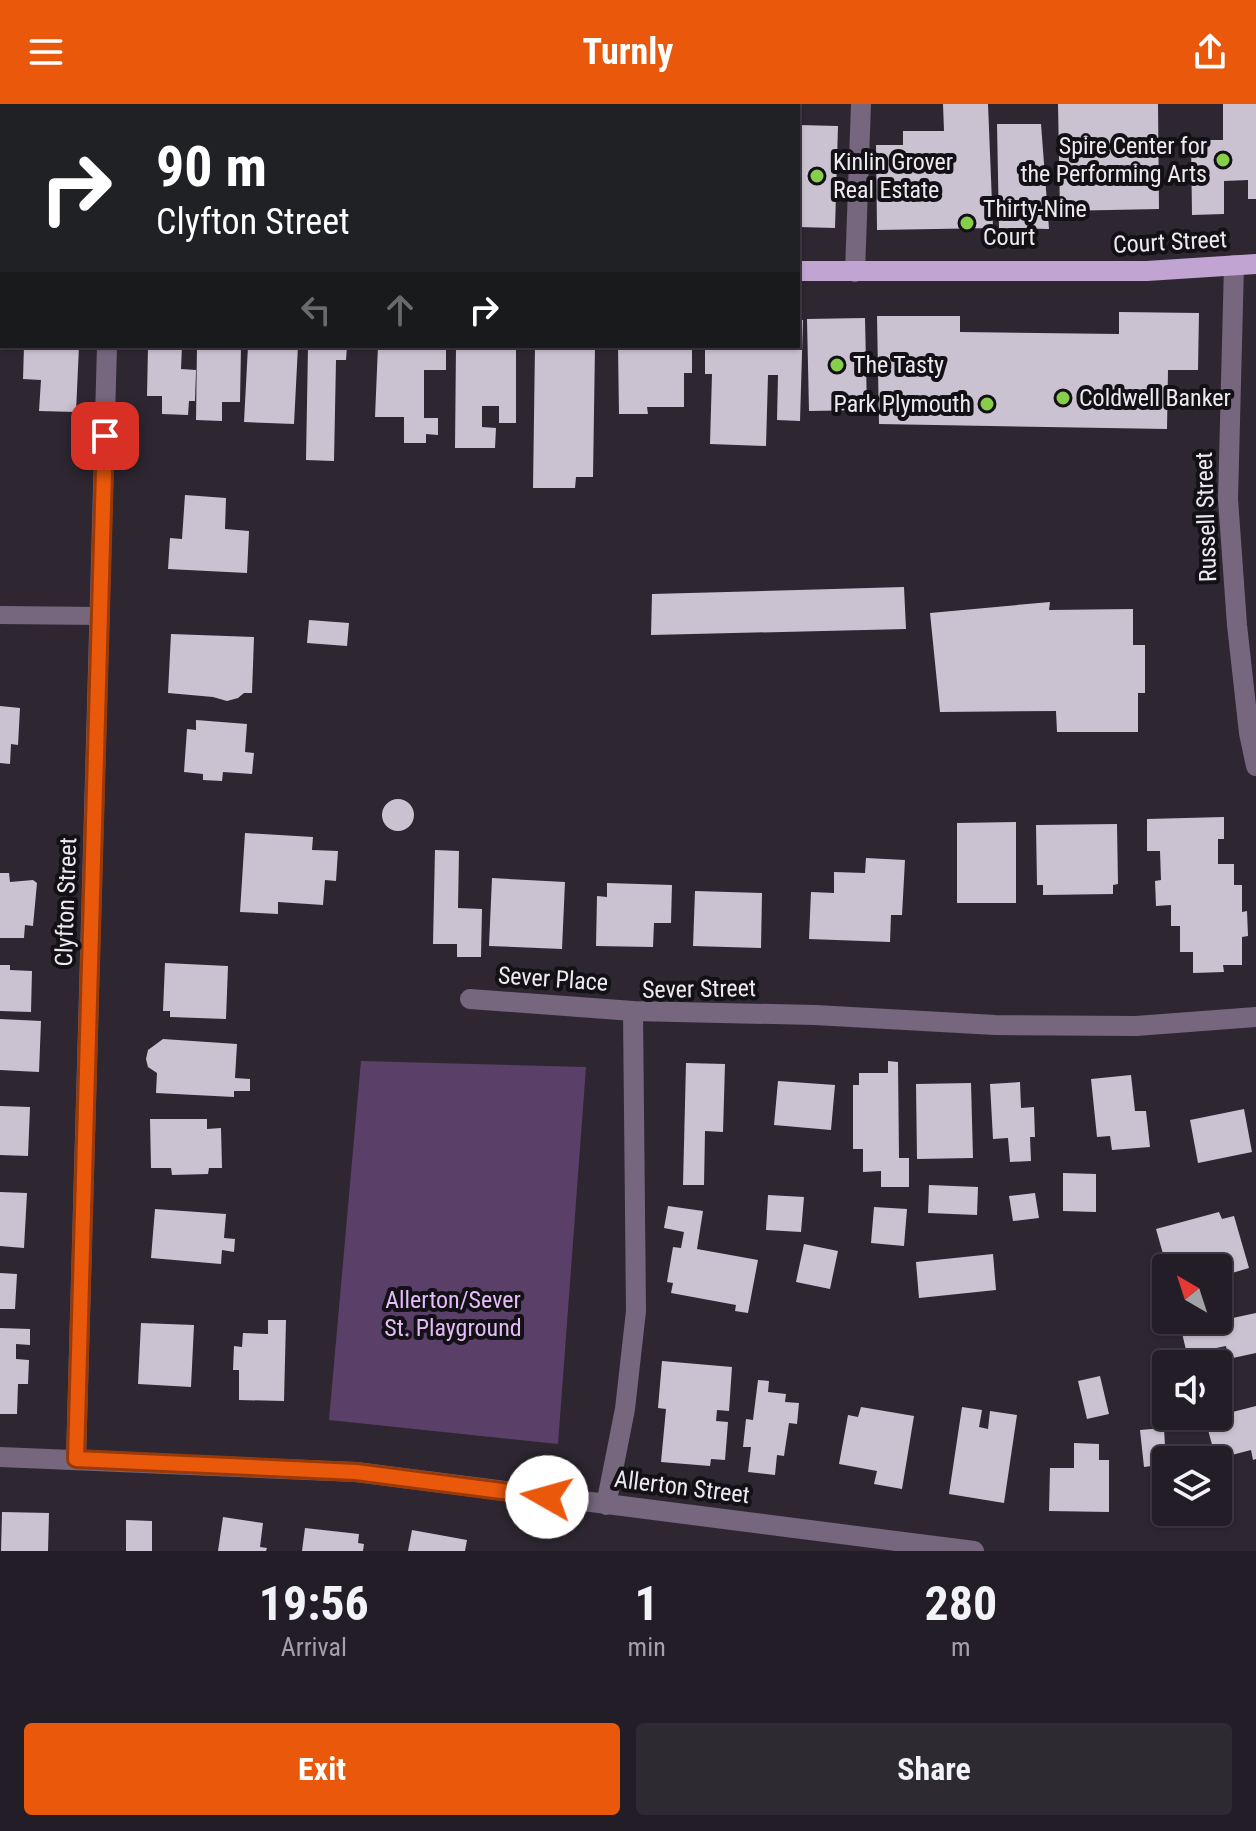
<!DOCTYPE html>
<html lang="en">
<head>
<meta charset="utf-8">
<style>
  body { margin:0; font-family:"Roboto Condensed",sans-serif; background:#2e2a32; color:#f1f3f6; height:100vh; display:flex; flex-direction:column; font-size:30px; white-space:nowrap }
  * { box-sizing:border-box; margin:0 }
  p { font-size:26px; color:#a2a2a7 }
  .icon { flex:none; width:44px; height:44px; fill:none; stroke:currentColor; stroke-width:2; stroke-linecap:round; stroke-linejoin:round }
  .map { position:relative; height:1447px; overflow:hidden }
  .side { display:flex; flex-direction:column; background:#221d26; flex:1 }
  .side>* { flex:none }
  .banner { position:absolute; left:0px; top:0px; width:800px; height:244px; box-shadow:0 2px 6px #0004,0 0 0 2px #3f3b43; background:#202124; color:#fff; overflow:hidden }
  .needle { width:52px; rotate:321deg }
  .buttons { position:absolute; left:1152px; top:1150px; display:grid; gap:16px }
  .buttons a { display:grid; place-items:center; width:80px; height:80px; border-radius:8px; background:#221d26; box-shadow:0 2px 6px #0004,0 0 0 2px #3f3b43; font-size:40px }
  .pin { position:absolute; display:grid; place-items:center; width:68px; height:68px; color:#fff; margin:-34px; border-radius:16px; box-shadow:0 4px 12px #0006 }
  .me { position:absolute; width:88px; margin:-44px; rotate:277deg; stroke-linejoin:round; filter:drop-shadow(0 0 6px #0008) }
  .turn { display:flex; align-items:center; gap:28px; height:168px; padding:0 24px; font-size:36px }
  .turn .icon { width:104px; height:104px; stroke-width:2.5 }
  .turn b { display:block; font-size:56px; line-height:68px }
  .lanes { display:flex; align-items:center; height:76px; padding:0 24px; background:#0003; justify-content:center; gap:40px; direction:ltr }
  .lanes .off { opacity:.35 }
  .eta { display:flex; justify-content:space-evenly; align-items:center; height:136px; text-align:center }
  .eta b { font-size:48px; font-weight:700; line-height:56px }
  .cta { display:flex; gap:16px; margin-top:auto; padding:16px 24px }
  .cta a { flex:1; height:92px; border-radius:8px; background:#ea580c; color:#fff; font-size:32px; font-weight:700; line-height:92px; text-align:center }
  .cta a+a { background:#2e2a32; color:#f1f3f6 }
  header { display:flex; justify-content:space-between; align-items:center; height:104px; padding:0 24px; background:#ea580c; color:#fff; font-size:36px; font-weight:700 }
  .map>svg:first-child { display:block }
  .green { fill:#5a4068 }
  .building { fill:#cbc2d1 }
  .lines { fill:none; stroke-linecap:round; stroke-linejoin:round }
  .lane { stroke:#76677e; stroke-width:18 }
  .street { stroke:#76677e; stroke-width:20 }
  .primary { stroke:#c2a4d3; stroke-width:20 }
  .route-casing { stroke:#983908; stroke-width:20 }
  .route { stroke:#ea580c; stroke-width:14 }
  .poi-dot { fill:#87cf4a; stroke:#141116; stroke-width:3 }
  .labels { text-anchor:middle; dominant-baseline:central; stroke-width:8; stroke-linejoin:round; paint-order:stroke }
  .poi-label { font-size:24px; fill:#ede9f0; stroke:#141116; text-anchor:start }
  .street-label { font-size:24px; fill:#ede9f0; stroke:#141116 }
  .park-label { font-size:24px; fill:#e3bcf9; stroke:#141116 }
</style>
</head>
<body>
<header><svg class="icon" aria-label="menu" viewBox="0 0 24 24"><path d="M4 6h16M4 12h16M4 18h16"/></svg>Turnly<svg class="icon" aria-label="share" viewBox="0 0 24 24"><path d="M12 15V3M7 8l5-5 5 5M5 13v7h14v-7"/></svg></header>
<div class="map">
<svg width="1256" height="1447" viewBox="0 0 1256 1447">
  <rect width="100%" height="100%" fill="#2e2732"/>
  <!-- green -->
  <path class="green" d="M361,957l225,6 -28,377 -229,-24z"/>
  <!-- building -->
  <path class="building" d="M943,0h45l5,124 -116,2 -1,-85h27v-14h41z
    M1058,0h100l1,105 -99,2z
    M1223,0h33v95h-8v-19l-24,1v33l-32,1 -1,-75h32z
    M997,20h44l8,105 -50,-1z
    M798,21l40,1 -3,102 -37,-1z
    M1119,208l80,1 -1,57h-30l-1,59 -288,-5 -2,-108h83v16l159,2z
    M865,214l2,92 -58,1 -2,-92z
    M798,216h5l-3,101 -23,-1 1,-45h-10l-2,71 -56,-2 2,-70h-7v-28h93z
    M24,242h55l-3,66 -37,-1 2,-31 -18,-1z
    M148,242h34l-1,23 15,1 -1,31h-6l-1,14 -26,-1v-18h-15z
    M197,242h44l-1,56h-18v19l-26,-1z
    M248,242h50l-4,78 -50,-2z
    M308,242h39l-1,14h-10l-2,101 -28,-1z
    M378,242h68v24h-22v48h14v17l-12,-1v9h-22v-26h-29z
    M456,242h60v77h-17v-17h-17v21l14,1 -1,20h-40z
    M535,242h60l-2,131h-17l-1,11h-42z
    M618,242h74v27h-8v34h-37l1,7h-29z
    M185,391l41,3 -1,31 24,2 -2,42 -79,-4 2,-31 12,1z
    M904,483l2,42 -255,6 1,-41z
    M1050,498l-1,8 84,-1v36h12v48h-7v39h-81l-1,-21 -116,1 -10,-99z
    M309,516l40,3 -2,23 -40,-3z
    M171,530l83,3 -2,56h-8l-6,5 -11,3 -14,-4 -45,-4z
    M0,602l20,2 -2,37 -7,-1 -1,20 -10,-1z
    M196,616l51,4 -2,28 9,1 -2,21 -29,-2 -1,9 -19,-1v-6l-19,-2 3,-43 9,1z
    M382 711a16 16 0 1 1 32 0a16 16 0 1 1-32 0Z
    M1224,713v22h-6v25h16v21h8v27l5,-1 1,25 -6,1v28h-19l1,7 -31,1v-21h-13v-26h-9v-21l-15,1 -1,-25 6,-1 -1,-29h-13v-32z
    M1016,718v81h-59v-80z
    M1117,720l1,60 -5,1v9l-70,1v-10h-6l-1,-60z
    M245,729l68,4 -1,13 26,1 -2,30 -11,-1 -2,25 -45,-3v12l-38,-2z
    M435,746l24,1 -1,57 24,1 -1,48h-24v-13h-24z
    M866,754l39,2 -3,55h-11l-1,27 -81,-3 2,-47 23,1v-21l31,1z
    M0,769h9l1,9 23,-2 4,3 -4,43 -8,-1 -1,13h-24z
    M492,774l73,4 -3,67 -73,-3z
    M607,779l65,2 -1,38h-17l-1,24 -57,-1 1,-50 10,1z
    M695,787l67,2 -1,55 -68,-2z
    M165,859l63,3 -2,53 -56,-2v-6h-7z
    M0,861h10v5l22,1 -1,41 -31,-1z
    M0,915l41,2 -2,51 -39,-2z
    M163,935l74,5 -2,34 15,1v12h-16v6l-78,-4 1,-20 -9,-6 -2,-8 2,-9z
    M888,957l10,1 1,96h10v29h-28v-16l-18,1v-23h-10v-64h6v-12h29z
    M686,959l39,1 -2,68 -18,-1 -1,54h-21z
    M1131,971l4,36h11l4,36 -38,3 -2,-14 -13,1 -6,-58z
    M778,977l57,4 -4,45 -57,-5z
    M1020,978l1,26 13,-1 1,30h-5l1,24 -21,1 -2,-24 -15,1 -3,-55z
    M971,979l2,75 -56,1 -1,-75z
    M0,1002l30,1 -2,49 -28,-1z
    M1244,1005l8,43 -54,11 -8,-43z
    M150,1015h57v10l14,-1 1,40h-13l-1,6 -36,1 -1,-7h-20z
    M1063,1069l33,1v38l-33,-1z
    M929,1081l49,2 -1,28 -49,-2z
    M0,1088l27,1 -3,55 -24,-2z
    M1035,1089l4,25 -26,3 -4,-25z
    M768,1091l36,2 -3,35 -35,-2z
    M668,1102l35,5 -6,38 61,11 -10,53 -13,-2 1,-6 -65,-12 2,-10 -6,-1 6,-35 8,1 3,-16 -20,-4z
    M874,1103l33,2 -3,37 -33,-3z
    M155,1105l71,5 -2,24 11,1 -1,13 -12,-2 -1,14 -70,-6z
    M1219,1108l3,7 12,-3 15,52 -17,5 2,6 -16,5v-16h-51l-11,-39z
    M804,1140l34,7 -8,38 -34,-7z
    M993,1150l3,36 -77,8 -3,-36z
    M0,1169l17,1 -2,35h-15z
    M1256,1209v40l-28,6 -2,-13 -39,8 -6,-25z
    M268,1216h18l-2,81 -45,-1v-30h-6l1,-24 8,1 1,-14 25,1z
    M141,1219l53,2 -3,62 -53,-3z
    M0,1224l30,1v16l-14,-1v15l13,1 -1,24h-10l-1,30h-17z
    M662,1257l70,6 -3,44 -12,-1 -1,11 12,1 -3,38 -14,-1 -1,7 -49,-4 5,-53 -8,-1z
    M1100,1272l9,38 -22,5 -9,-38z
    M758,1276l11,1 -1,11 18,2 -1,8 14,1 -2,21 -8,-1 -5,33 -7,-1 -2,20 -27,-3 3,-25h-8l3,-28 7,1z
    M1256,1302v53l-3,1 -2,-10 -35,9 -11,-40z
    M861,1303l53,9 -12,73 -28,-5 3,-13 -38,-7 9,-49 10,2z
    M962,1303l20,3 -3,17 9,2 2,-18 27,4 -13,88 -55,-9z
    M1164,1324l2,36 -22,3 -4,-37z
    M1074,1339l25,1v16h10v52l-60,-1 1,-43h24z
    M2,1408l47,1 -1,38h-47z
    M223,1413l40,6 -3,24 7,1 -1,3h-48z
    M126,1416l26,1v30h-26z
    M305,1424l54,6 -1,9 6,1 -1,7h-61z
    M412,1426l55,10 -2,11h-57z"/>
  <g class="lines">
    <!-- lane -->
    <path class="lane" d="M56,2v-2
      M0,511l100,1"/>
    <!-- street -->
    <path class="street" d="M304,0v2
      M1234,161l-6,234 9,126 12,108 7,33
      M855,168l6,-168
      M470,895l163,12
      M0,1353l356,15 618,79
      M76,1355l31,-1113
      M606,1401l19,-96 11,-98 -3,-300 182,4 180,10 141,1 120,-9"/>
    <!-- primary -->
    <path class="primary" d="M0,156h2
      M798,167h349l109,-7"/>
  </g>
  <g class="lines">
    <defs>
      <path id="route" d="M105,332l-29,1023 280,13 191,25"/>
    </defs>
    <!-- route casing -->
    <use href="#route" class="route-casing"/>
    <!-- route -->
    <use href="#route" class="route"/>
  </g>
  <!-- markers -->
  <g class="poi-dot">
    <circle cx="1223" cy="56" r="8"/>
    <circle cx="817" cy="72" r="8"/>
    <circle cx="967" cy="119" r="8"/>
    <circle cx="837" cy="261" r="8"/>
    <circle cx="1063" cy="294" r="8"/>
    <circle cx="987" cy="300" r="8"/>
  </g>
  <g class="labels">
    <!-- poi labels -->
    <g class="poi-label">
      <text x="1207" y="42" text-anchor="end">Spire Center for<tspan x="1207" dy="28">the Performing Arts</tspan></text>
      <text x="833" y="58">Kinlin Grover<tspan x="833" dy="28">Real Estate</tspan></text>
      <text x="983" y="105">Thirty-Nine<tspan x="983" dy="28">Court</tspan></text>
      <text x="853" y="261">The Tasty</text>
      <text x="1079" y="294">Coldwell Banker</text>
      <text x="971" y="300" text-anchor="end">Park Plymouth</text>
    </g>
    <!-- street labels -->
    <g class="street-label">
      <text transform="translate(1170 138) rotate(-3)">Court Street</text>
      <text transform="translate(1206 413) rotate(-92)">Russell Street</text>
      <text transform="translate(66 798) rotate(-88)">Clyfton Street</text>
      <text transform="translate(553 875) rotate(4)">Sever Place</text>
      <text transform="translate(699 885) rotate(-1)">Sever Street</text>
      <text transform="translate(682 1383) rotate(7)">Allerton Street</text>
    </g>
    <!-- park labels -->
    <g class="park-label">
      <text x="453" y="1196">Allerton/Sever<tspan x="453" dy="28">St. Playground</tspan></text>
    </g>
  </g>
</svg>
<div class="buttons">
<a><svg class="needle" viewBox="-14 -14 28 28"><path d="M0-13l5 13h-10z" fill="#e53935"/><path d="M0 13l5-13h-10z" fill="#a2a2a7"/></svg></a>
<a><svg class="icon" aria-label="sound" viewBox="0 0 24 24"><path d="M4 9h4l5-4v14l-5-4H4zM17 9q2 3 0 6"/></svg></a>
<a><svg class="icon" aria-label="layers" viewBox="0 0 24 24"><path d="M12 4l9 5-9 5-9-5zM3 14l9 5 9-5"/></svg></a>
</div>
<div class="pin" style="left:105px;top:332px;background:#d93025"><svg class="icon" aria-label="arrive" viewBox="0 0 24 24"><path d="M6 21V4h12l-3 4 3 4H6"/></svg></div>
<svg class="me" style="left:547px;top:1393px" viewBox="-20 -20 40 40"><circle r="19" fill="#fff"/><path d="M0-13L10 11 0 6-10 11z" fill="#ea580c"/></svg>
<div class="banner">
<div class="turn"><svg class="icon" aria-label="right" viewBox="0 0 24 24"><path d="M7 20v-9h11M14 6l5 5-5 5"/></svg><div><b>90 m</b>Clyfton Street</div></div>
<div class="lanes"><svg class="icon off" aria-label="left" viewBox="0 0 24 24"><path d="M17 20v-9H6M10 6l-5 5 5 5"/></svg><svg class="icon off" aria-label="ahead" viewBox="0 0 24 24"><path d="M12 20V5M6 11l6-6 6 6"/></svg><svg class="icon" aria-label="right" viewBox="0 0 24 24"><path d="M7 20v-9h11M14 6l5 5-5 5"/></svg></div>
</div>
</div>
<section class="side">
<div class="eta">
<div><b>19:56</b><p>Arrival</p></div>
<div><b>1</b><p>min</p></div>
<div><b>280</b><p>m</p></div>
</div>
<div class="cta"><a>Exit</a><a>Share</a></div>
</section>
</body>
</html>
